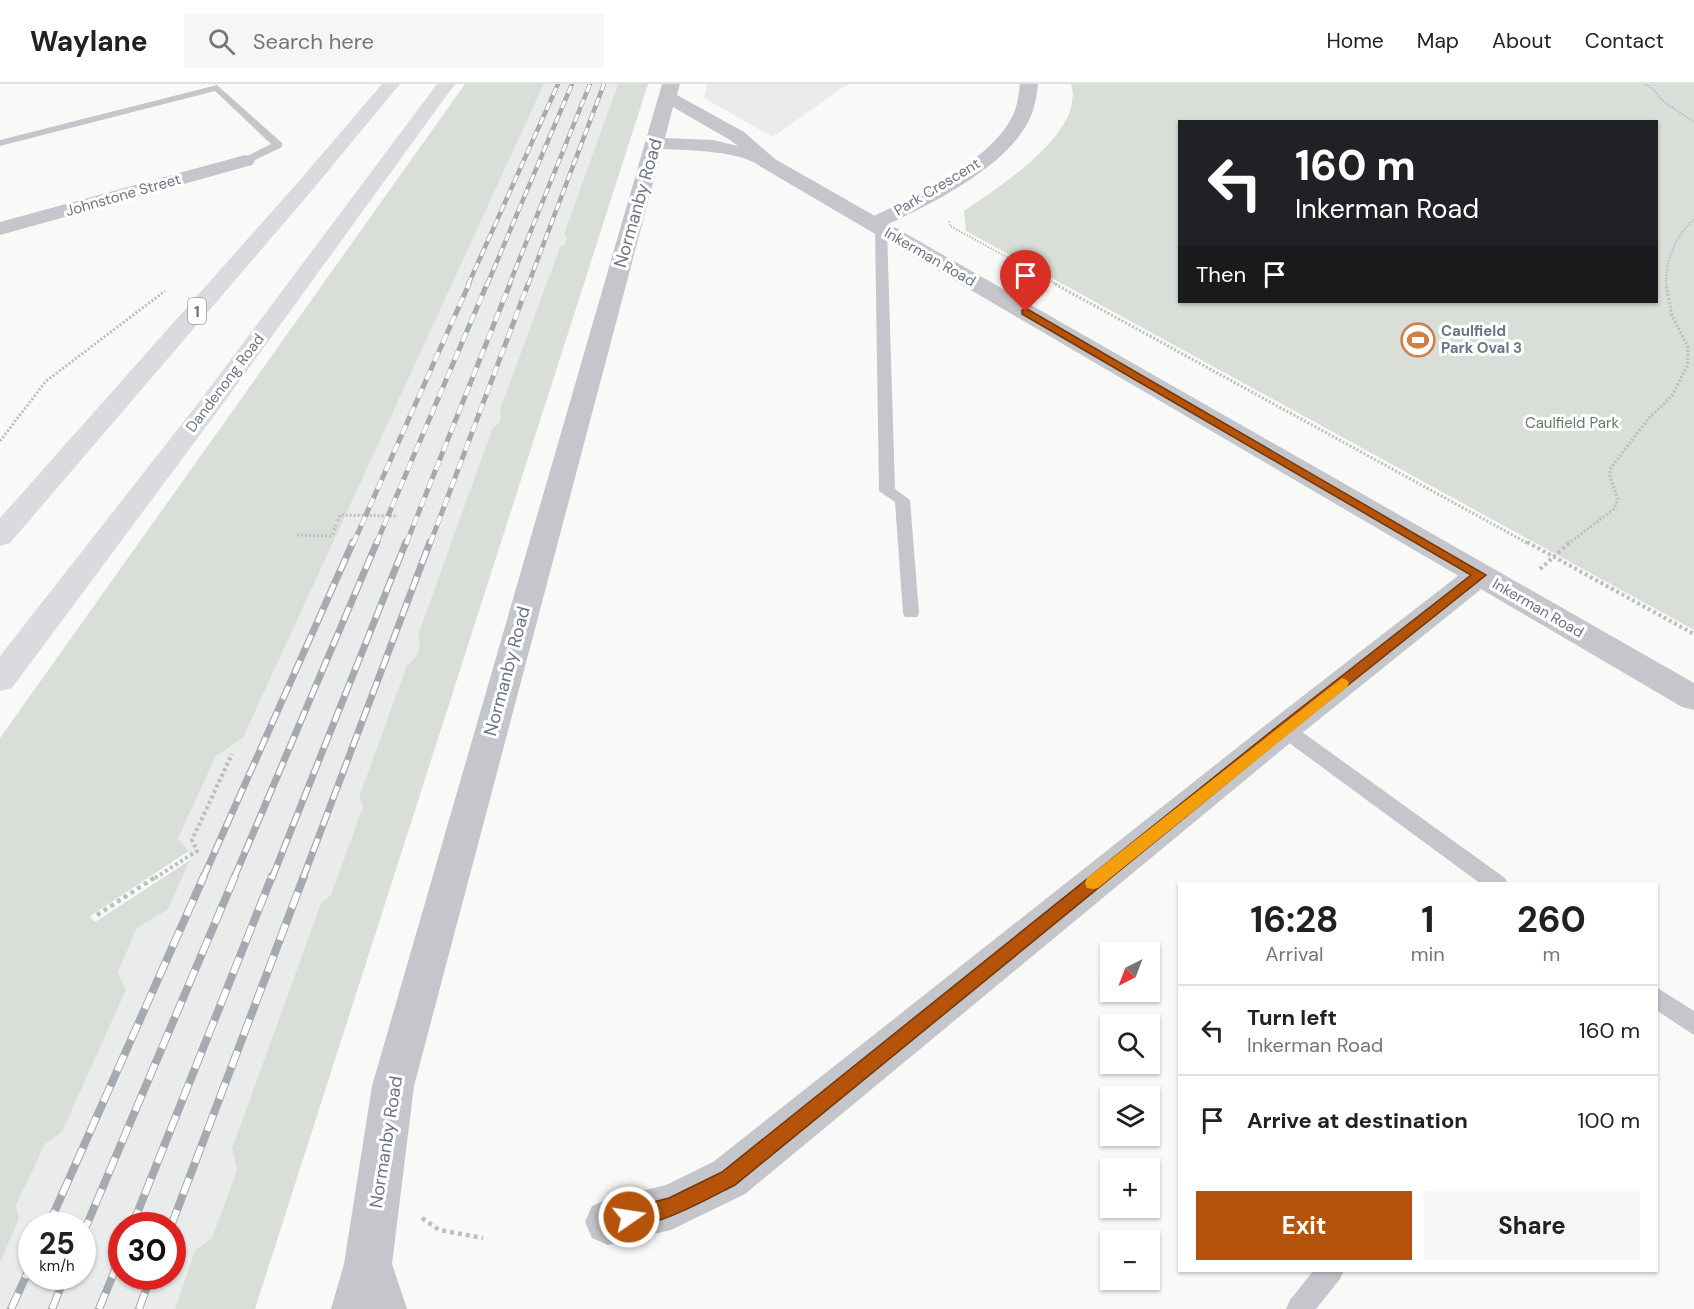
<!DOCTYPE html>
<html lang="en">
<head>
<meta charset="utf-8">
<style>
  body { margin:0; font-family:"DM Sans",sans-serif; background:#f6f6f6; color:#202124; height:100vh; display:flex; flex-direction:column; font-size:22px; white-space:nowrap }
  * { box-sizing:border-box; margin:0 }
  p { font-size:20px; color:#757577 }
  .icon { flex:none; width:33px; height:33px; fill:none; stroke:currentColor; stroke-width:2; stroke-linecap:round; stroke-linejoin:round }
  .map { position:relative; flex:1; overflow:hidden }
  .sheet { position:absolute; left:1178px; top:798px; width:480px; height:390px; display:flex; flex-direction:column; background:#fff; border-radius:0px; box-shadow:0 2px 4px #0004 }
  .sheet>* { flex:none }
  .hud { position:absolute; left:1178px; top:36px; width:480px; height:183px; border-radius:0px; box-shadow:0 2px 4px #0004; background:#202124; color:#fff; overflow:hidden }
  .needle { width:39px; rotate:222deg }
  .fabs { position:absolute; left:1100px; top:858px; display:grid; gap:12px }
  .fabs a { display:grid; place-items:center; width:60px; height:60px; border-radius:0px; background:#fff; box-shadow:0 2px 4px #0004; font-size:30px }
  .speed { position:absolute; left:18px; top:1128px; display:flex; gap:12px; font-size:30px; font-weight:700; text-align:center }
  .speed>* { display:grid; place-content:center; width:78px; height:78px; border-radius:50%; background:#fff; box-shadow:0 2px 4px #0004; line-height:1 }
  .speed small { font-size:15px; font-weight:400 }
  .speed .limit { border:9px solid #d22; background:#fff; color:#111 }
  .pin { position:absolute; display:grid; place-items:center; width:51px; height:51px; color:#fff; margin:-62px -26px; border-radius:50% 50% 50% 0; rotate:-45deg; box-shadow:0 0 6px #0007 }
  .pin .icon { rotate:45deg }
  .me { position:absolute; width:66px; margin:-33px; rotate:77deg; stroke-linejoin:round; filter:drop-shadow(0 0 4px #0008) }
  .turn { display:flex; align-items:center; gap:21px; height:126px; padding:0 18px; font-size:27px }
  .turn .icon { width:78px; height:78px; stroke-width:2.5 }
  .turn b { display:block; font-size:42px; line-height:51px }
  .then { display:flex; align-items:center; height:57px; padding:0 18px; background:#0003; gap:12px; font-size:22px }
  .eta { display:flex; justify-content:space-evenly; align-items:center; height:102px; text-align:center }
  .eta b { font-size:36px; font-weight:700; line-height:42px }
  .action { display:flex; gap:12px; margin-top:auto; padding:12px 18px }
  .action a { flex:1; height:69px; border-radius:0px; background:#b45309; color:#fff; font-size:24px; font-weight:700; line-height:69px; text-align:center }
  .action a+a { background:#f6f6f6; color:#202124 }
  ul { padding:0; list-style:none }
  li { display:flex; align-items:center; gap:18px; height:90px; padding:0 18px; border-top:2px solid #e0e0e0 }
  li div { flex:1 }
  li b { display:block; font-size:22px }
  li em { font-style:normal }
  header { display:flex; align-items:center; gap:36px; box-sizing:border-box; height:84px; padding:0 30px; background:#fff; border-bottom:2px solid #e0e0e0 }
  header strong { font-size:28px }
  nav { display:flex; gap:33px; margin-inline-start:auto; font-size:21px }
  .search { width:420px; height:54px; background:#f6f6f6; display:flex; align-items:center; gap:15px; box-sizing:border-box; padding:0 21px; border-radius:0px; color:#757577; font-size:22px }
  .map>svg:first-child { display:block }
  .built { fill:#eaebeb; fill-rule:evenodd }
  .green { fill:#d9ded8; fill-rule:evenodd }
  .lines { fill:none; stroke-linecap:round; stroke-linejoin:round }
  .path-far3 { stroke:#bcbec1; stroke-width:2; stroke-dasharray:1.5 1.5; stroke-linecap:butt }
  .path-far2 { stroke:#bcbec1; stroke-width:3; stroke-dasharray:2 2; stroke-linecap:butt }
  .path-far1 { stroke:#bcbec1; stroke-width:4; stroke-dasharray:3 3; stroke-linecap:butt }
  .path { stroke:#bcbec1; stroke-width:4.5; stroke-dasharray:4 4; stroke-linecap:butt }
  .service { fill:#c4c6cb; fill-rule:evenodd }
  .minor { fill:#c4c6cb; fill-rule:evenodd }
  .tertiary { fill:#c4c6cb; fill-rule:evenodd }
  .trunk { fill:#d9dbdf; fill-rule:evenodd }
  .rail-far3-casing { stroke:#a6a9b0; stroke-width:4.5 }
  .rail-far2-casing { stroke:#a6a9b0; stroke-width:5 }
  .rail-far1-casing { stroke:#a6a9b0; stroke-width:7 }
  .rail-casing { stroke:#a6a9b0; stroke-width:8 }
  .rail-far3 { stroke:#fff; stroke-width:3; stroke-dasharray:8; stroke-linecap:butt }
  .rail-far2 { stroke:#fff; stroke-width:4; stroke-dasharray:10; stroke-linecap:butt }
  .rail-far1 { stroke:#fff; stroke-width:4.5; stroke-dasharray:14; stroke-linecap:butt }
  .rail { stroke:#fff; stroke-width:6; stroke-dasharray:17; stroke-linecap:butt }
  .route { fill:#b45309; stroke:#753606; stroke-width:1.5 }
  .slow { fill:#f59e0b }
  .labels { text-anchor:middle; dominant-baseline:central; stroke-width:6; stroke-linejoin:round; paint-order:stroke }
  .far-street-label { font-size:15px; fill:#6d7585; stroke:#fff }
  .far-poi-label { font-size:15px; font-weight:bold; fill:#6d7585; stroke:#fff; text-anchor:start }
  .far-park-label { font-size:15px; fill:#667866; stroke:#fff }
  .shield { fill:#fff; stroke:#999eaa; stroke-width:1.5 }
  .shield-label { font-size:16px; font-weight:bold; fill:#6d7585 }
  .street-label { font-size:18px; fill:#6d7585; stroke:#fff }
</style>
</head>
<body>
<header>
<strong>Waylane</strong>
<div class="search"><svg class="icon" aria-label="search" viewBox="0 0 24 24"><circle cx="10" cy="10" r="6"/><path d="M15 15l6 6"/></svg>Search here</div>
<nav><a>Home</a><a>Map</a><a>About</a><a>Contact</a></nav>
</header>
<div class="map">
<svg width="1694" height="1225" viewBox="0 0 1694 1225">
  <rect width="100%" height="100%" fill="#f9faf8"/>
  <!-- built -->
  <path class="built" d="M544,0h74l-53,150 2,3 -2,7 -5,3 -60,162 2,8 -4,8 -6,4 -74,206 3,9 -6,16 -8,5 -48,132 4,9 -32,89 -10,8 -89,245 5,22 -25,69 -17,11 -20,59h-175v-46l19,-44 -4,-14 30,-62 17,-11 64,-142 -8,-18 19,-44 31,-20 22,-48 -1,-9 -11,-11 38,-84 27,-18zM32,1142h50v50h-50zM122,1142h50v50h-50z
    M707,0h141l-75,53 -69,-39z"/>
  <!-- green -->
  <path class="green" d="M465,0h79l-301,654 -27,18 -38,83 11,12 -99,65 5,6 95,-62 -22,49 -31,19 -19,44 8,18 -64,142 -17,12 -29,61 3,14 -19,44v-525z
    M618,0h30l-393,1225h-80l20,-59 17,-12 25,-68 -5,-22 89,-245 10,-8 32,-89 -4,-9 48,-132c11,-7 15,-18 11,-30l74,-206c9,-6 10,-11 8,-20l60,-162 5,-3 2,-7 -3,-3z
    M1071,0h623v546l-728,-399 -2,-20c34,-24 122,-78 107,-127zM1179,38h477v180h-477z"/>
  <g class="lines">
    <!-- path-far3 -->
    <path class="path-far3" d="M1645,0l8,5 11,13 30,20
      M949,137l1,5 108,59
      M1666,201c0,-26 9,-48 28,-66"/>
    <!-- path-far2 -->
    <path class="path-far2" d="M1055,200l474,260
      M0,357l46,-60 119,-90
      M338,437l2,-6 58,1
      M334,446l2,-5
      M297,451l34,1 2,-3
      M1568,460l46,-35 4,-10 -8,-22v-8l39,-51 23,-22 16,-32v-17l-16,-31 -6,-32"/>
    <!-- path-far1 -->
    <path class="path-far1" d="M1527,458l167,92
      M1540,485l30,-27
      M155,794l42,-27 -5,-11 40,-86"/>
    <!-- path -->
    <path class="path" d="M97,831l60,-39
      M422,1134l17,12 44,8"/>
    <!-- service -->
    <path class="service" d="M217,1l65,58v4l-33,16h-8v-4l30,-15 -56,-53 -215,55v-6z
      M881,142l6,3 8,260 15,11 9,113 -2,4h-12l-2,-4 -8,-111 -16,-11 -4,-262z
      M1284,638l7,2 214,154 3,6h-27l-204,-150 -2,-5 2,-5z
      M1656,903l38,24v24l-38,-25z
      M1314,1186h30l-4,9 -24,30h-30l4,-9z"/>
    <!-- minor -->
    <path class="minor" d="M1020,0h18c-1,8 -2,16 -4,23 -15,56 -105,98 -154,121l-7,2 -7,-2 -3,-4 3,-4c44,-22 135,-62 150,-113 2,-7 3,-15 4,-23z
      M245,71l7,2 3,4 -3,4 -252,70v-13z
      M1479,481l11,3 4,7 -4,7 -194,156 -551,456 -74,36 -63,15 -16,-7 -7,-16 7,-16 16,-7 58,-14 47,-23 559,-442 196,-152z"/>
    <!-- tertiary -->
    <path class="tertiary" d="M662,0h18l-3,11 67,37 31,27 919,524v27l-12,-3 -921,-540c-18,-16 -73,-17 -99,-18l-248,937 -22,178 15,45h-76l13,-45 28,-178zM673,23l57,33 8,6 -25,-6 -48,-2z"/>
    <!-- trunk -->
    <path class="trunk" d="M382,0h18l-86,104 -304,355 -10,3v-28l300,-338z
      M437,0h18l-238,328 -205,276 -12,3v-35l199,-254z"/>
    <defs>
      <path id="rail-far3" d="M468,201l90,-201
        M487,201l85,-201
        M509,201l81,-201
        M528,201l76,-201"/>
      <path id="rail-far2" d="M353,460l116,-260
        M376,460l111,-260
        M406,460l104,-260
        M430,460l98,-260"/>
      <path id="rail-far1" d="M203,794l150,-336
        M234,794l143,-336
        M272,794l134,-336
        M303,794l127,-336"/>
      <path id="rail" d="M48,1142l156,-350
        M132,1142l140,-350
        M171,1142l133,-350
        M82,1152l153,-360
        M11,1225l21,-46
        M52,1225l13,-33
        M99,1225l23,-56
        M139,1225l12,-33"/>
    </defs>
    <!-- rail-far3 casing -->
    <use href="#rail-far3" class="rail-far3-casing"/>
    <!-- rail-far2 casing -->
    <use href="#rail-far2" class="rail-far2-casing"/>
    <!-- rail-far1 casing -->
    <use href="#rail-far1" class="rail-far1-casing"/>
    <!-- rail casing -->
    <use href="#rail" class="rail-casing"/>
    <!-- rail-far3 -->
    <use href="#rail-far3" class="rail-far3"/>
    <!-- rail-far2 -->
    <use href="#rail-far2" class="rail-far2"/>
    <!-- rail-far1 -->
    <use href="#rail-far1" class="rail-far1"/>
    <!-- rail -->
    <use href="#rail" class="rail"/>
  </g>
  <!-- route -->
  <path class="route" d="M1022,226h7l457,265 -198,158 -553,452c-24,12 -88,49 -113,39l-3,-7 3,-7 47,-12 53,-26 557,-447 192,-150 -449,-261z"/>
  <!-- slow -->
  <path class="slow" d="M1342,594l5,2 2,3 -2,4 -249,201 -5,1 -6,-1 -2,-5 2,-5z"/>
  <!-- icons -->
  <defs>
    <symbol id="stadium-ring" viewBox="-11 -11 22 22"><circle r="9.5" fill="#fff" stroke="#cf8043" stroke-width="1.5"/><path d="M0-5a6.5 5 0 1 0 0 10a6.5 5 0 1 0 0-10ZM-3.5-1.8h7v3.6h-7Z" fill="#cf8043"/></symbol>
  </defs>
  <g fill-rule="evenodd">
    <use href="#stadium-ring" x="1399" y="237" width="38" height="38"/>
  </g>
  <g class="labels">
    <!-- far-street labels -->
    <g class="far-street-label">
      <text transform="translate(937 103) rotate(-31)">Park Crescent</text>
      <text transform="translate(123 111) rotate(-16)">Johnstone Street</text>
      <text transform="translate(930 173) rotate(30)">Inkerman Road</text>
      <text transform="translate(225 299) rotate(-53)">Dandenong Road</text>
      <text transform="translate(1538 524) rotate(30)">Inkerman Road</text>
    </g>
    <!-- far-poi labels -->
    <g class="far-poi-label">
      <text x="1441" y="247">Caulfield<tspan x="1441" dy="17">Park Oval 3</tspan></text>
    </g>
    <!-- far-park labels -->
    <g class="far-park-label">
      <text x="1572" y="339">Caulfield Park</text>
    </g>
    <!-- shield labels -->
    <rect class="shield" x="188" y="214" width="18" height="26" rx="4.5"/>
    <g class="shield-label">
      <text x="197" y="227">1</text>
    </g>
    <!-- street labels -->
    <g class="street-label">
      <text transform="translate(638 119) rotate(-74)">Normanby Road</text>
      <text transform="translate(507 587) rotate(-75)">Normanby Road</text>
      <text transform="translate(386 1058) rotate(-81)">Normanby Road</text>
    </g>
  </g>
</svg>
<div class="fabs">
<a><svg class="needle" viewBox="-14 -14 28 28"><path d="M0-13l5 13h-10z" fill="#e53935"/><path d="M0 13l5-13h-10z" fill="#757577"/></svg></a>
<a><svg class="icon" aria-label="search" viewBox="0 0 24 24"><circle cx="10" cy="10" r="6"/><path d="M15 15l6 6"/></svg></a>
<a><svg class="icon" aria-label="layers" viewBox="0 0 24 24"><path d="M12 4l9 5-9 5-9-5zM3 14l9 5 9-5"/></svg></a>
<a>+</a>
<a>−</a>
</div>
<div class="speed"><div>25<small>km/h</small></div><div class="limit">30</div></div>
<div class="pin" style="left:1026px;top:228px;background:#d93025"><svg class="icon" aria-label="arrive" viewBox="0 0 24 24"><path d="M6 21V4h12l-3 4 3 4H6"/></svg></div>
<svg class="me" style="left:629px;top:1133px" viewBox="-20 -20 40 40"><circle r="17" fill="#b45309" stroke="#fff" stroke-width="3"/><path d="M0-11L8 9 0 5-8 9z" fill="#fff"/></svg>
<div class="hud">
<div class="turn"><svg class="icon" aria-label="left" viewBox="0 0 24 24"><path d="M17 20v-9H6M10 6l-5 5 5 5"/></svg><div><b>160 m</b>Inkerman Road</div></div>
<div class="then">Then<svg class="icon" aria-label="arrive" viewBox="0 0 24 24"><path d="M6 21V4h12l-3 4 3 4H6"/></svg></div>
</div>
<section class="sheet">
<div class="eta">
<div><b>16:28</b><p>Arrival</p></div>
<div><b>1</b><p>min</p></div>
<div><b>260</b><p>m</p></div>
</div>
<ul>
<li><svg class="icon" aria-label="left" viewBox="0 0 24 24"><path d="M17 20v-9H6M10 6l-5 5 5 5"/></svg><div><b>Turn left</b><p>Inkerman Road</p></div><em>160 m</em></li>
<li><svg class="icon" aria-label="arrive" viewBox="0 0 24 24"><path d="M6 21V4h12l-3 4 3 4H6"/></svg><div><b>Arrive at destination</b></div><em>100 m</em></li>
</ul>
<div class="action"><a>Exit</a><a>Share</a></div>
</section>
</div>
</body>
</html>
